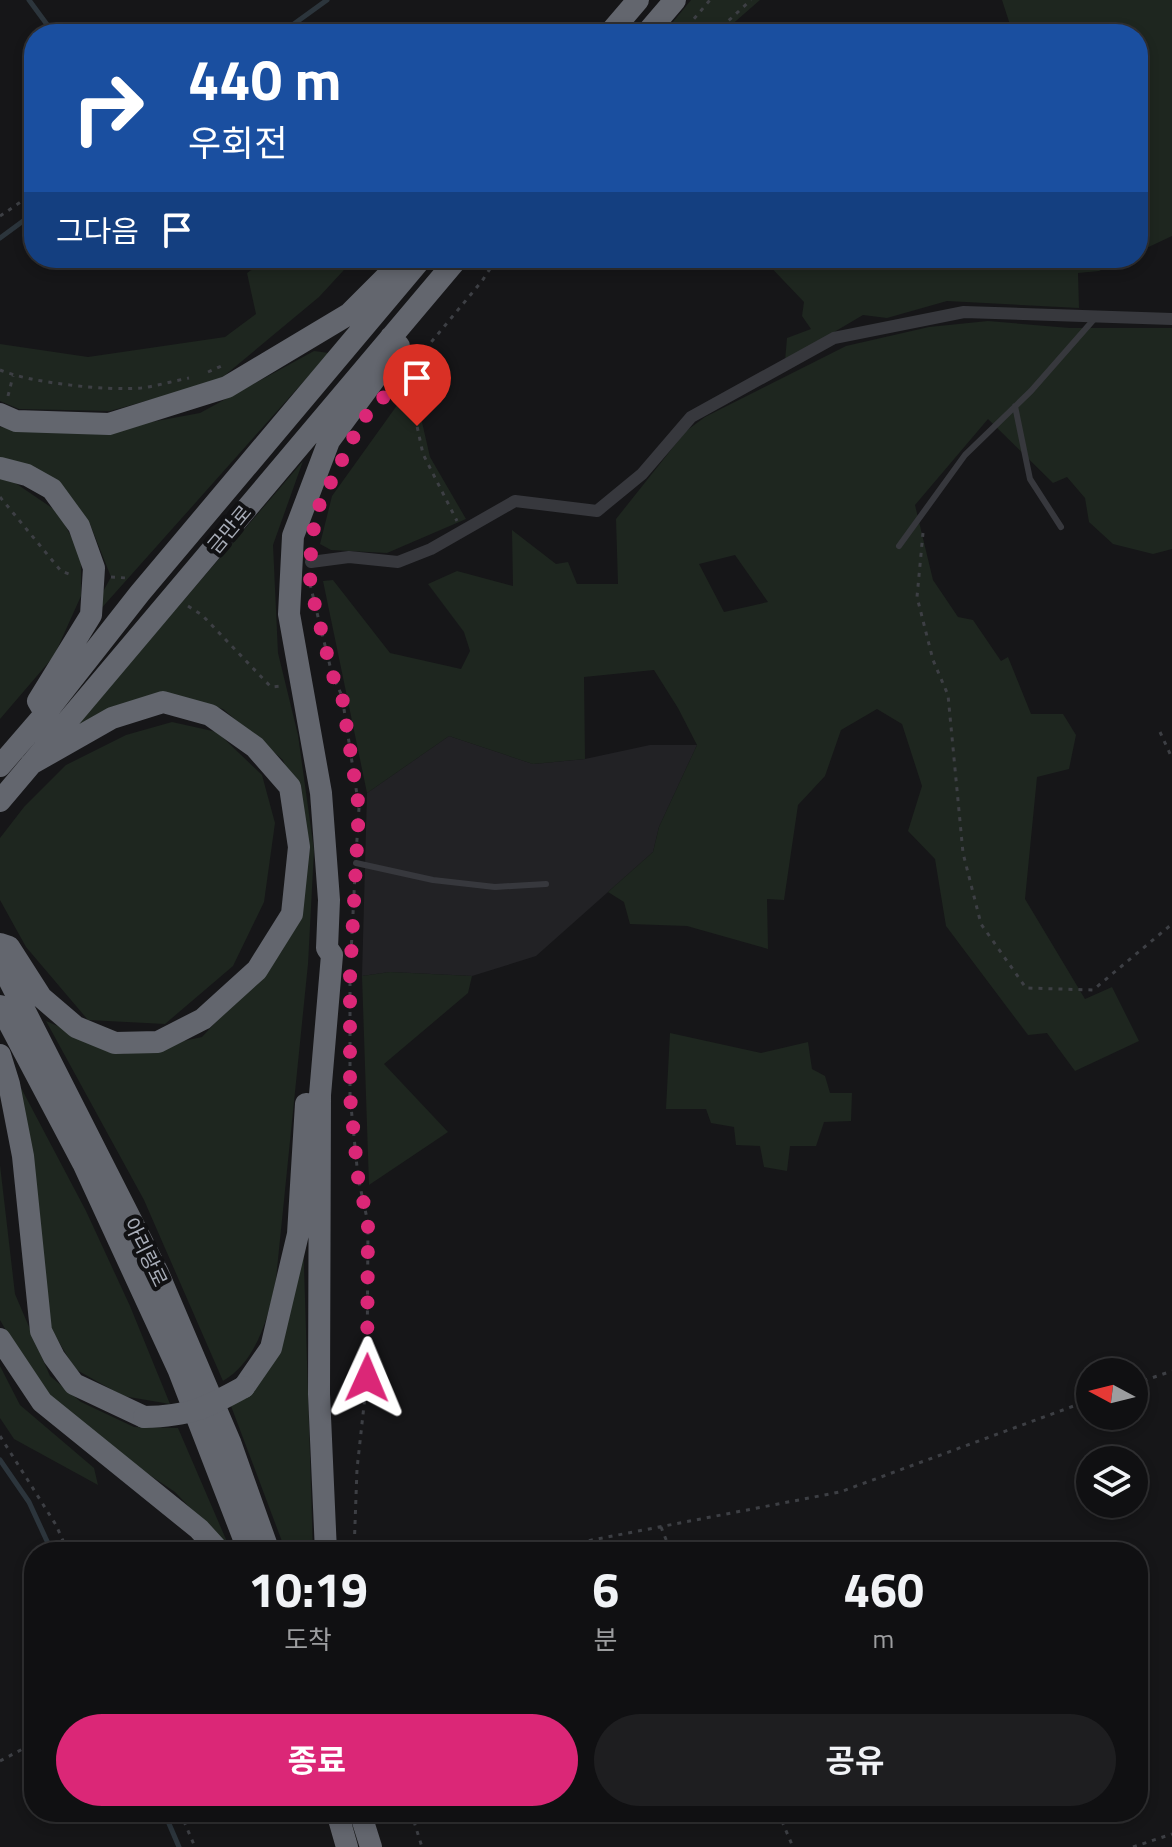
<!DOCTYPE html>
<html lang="ko">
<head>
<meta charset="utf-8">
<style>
  body { margin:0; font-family:"Titillium Web","Noto Sans KR",sans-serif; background:#1e1e20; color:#f1f3f6; height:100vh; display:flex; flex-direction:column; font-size:30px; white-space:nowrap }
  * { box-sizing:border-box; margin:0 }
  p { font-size:26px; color:#9c9d9f }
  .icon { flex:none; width:44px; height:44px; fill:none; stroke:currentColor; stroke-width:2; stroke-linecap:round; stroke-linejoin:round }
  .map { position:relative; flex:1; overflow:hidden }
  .sheet { position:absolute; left:24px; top:1542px; width:1124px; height:280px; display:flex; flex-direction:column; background:#101012; border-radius:32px; box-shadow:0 4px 12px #0003,0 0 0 2px #303032 }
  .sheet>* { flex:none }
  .top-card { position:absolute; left:24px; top:24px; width:1124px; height:244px; border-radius:32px; box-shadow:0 4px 12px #0003,0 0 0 2px #303032; background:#1a4fa0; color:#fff; overflow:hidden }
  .needle { width:52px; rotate:277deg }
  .tools { position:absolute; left:1076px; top:1358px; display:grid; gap:16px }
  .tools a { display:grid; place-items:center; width:72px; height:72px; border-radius:50%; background:#101012; box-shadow:0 4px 12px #0003,0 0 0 2px #303032; font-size:40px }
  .pin { position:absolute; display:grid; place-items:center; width:68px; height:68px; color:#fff; margin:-82px -34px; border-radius:50% 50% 50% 0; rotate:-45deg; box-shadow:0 0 8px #0007 }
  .pin .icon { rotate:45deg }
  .me { position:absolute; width:88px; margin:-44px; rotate:1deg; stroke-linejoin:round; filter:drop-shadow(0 0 6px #0008) }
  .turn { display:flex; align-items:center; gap:28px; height:168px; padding:0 32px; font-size:36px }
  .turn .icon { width:104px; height:104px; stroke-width:2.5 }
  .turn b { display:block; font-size:56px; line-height:68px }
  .then { display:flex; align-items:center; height:76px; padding:0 32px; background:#0003; gap:16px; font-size:30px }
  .eta { display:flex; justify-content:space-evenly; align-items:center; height:136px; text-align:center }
  .eta b { font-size:48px; font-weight:700; line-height:56px }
  .action { display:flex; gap:16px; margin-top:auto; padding:16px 32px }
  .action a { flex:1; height:92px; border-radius:48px; background:#db2777; color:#fff; font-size:32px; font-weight:700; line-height:92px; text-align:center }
  .action a+a { background:#1e1e20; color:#f1f3f6 }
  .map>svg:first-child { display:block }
  .built { fill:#222225 }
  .green { fill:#1e261f; fill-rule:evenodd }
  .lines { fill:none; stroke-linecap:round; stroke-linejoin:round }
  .stream { stroke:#2c353c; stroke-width:5 }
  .path { stroke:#3d3f44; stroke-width:3; stroke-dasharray:4 6; stroke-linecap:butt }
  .lane { stroke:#37383d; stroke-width:6 }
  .street { stroke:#37383d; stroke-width:12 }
  .highway { stroke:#63666e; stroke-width:22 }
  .highway-bridge { stroke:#63666e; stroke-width:22 }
  .route { stroke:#db2777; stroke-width:14; stroke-dasharray:0 25.2 }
  .labels { text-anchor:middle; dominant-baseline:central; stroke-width:8; stroke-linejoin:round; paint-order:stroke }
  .street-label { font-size:20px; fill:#a8adb8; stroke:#111113 }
</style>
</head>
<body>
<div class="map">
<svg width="1172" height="1847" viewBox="0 0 1172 1847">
  <rect width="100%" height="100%" fill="#161618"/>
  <!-- built -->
  <path class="built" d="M449,736l84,28 52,-5 65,-14h47l-38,82 -6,25 -117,104 -64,20 -82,-4 -28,4 5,-183z"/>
  <!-- green -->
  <path class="green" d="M691,0h69l-39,34h-58z
    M1002,0h170v236l-34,16v-218h-125z
    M269,258h86l-36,39 -101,84 -108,30 -91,-2 -19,-8v-57l88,13 137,-20 31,-23 -9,-41z
    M762,258h364l-27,13 -21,2 1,35 -132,-7 -60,17 -24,-3 -78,46 2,-23 24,-9 -9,-13 2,-14z
    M988,321l82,7h102v221l-19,5 -40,-10 -24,-22 -4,-24 -18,-21 -14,6 -65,-64 -73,86 18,75 25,37 15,3 28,41 7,-4 23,57h32l13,21 -7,34 -32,8 -12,122 60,100 27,-12 27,54 -64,30 -28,-38 -19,2 -82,-109 -11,-67 -27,-28 14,-45 -20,-62 -25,-15 -36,21 -16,46 -27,29 -14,95 -17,-1 1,50 -81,-23 -57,-2 -6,-22 -16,-10 45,-40 6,-25 38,-82 -19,-37 -24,-38 -70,7 1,82 -52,5 -84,-28 -82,57 -44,-212 10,-1 57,73 71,16 9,-18 -6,-19 -36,-48 29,-13 56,15 -1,-56 44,34 12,-2 9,22h41l-2,-65 70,-88 19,-14 141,-71 83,-19zM735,555l33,47 -44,10 -25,-48z
    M314,351l15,2 -247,277 29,-53 -21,-53 -34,-45 -56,-18v-34l86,7 114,-21z
    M413,383l17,74 36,62 -79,34 -56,-3 -11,-6 12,-48z
    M303,461l-30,84 5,108 20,82 16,115 -6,114 -32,315c-7,37 -19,82 -53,102l-79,-181 -98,-179 77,33 79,-17 80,-86 21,-50v-86l-20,-55 -60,-51 -49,-13 -100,32z
    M0,478h8l50,34 23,43v41l-27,60 -54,63z
    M172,722l45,10 45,43 13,48 -11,79 -31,64 -68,58 -77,-4 -62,-73 -26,-47v-62l24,-31 42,-42 60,-30z
    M390,972l82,4 -4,17 -84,71 64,68 -79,53 -7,-209z
    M670,1033l91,20 47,-11 4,27 13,7 5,17h22l-1,28 -27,1 -8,24h-26l-3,25 -23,-4 -4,-21 -24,-1 -2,-18 -23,-4 -5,-14h-40z
    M19,1084l67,127 44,95 40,98 -47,-8 -48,-27 -25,-42z
    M0,1165l15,129 35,82 31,26 53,25 44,1 53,123 -56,-59 -51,-34 -69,-54 -24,-30 -31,-54z
    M303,1235l10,317h-27l-55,-146 45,-47z
    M0,1366l20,39 74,63 4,17 -84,-46 -14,-21z"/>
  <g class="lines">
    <!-- stream -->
    <path class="stream" d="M29,0l25,34
      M280,34l47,-34
      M0,238l34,-25
      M0,1460l29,42 23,50
      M164,1812l15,35"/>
    <!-- path -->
    <path class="path" d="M688,26l10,8
      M681,34l29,-34
      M714,34l37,-34
      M0,216l34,-23
      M0,370c30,13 108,21 141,18 16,-2 32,-7 48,-10
      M208,372l18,-8
      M400,380l17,46 6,28 34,67
      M393,388l89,-107 15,-23
      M8,396l5,-20
      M0,497l61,74 13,5
      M923,533l-6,64 16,63 15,35 15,158 18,71 45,64 67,2 79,-66
      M111,577l16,1
      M310,584l22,90 10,22 17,112 -3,47
      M188,606l14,9 69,72 11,-1
      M1160,732l12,26
      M351,954l4,-80
      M350,982v114l8,81 10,46 -1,155 -10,91 -3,83
      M1134,1384l38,-13
      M0,1436l56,89 12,27
      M661,1527l10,25
      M530,1552l310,-60 250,-92
      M0,1761l34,-18
      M180,1812l15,35
      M411,1812l11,35
      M778,1812l15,35
      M1133,1847l39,-13"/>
    <!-- lane -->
    <path class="lane" d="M1015,406l15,73 31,48
      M899,546l66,-91 66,-64 65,-74
      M356,863l77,17 62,7 51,-3"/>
    <!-- street -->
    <path class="street" d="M311,562l38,-5 49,5 33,-13 84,-48 82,10 45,-37 49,-57 143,-79 130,-26 208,7"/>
    <!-- highway -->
    <path class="highway" d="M609,34l29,-34
      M646,34l29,-34
      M0,414l16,7 93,3 118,-37 122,-73 55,-55
      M0,468l27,7 25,14 27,37 15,42 -3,47 -53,86 6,10
      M0,766l45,-52 95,-121 282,-335
      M0,801l458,-543
      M0,944l9,3 32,50 35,30 39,16 43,-1 45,-23 54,-49 35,-56 7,-67 -9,-60 -35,-40 -45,-32 -47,-13 -51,16 -81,46
      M0,962l158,311 72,169 39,110
      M0,1006l83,157 96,208 70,181
      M0,1055l9,29 14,72 18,175 13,26 20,27 70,33
      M0,1339l42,63 157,127 21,23
      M244,1387l27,-39 27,-114 8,-130
      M326,1552l-7,-158 1,-299 12,-140 -5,-7 2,-48 -8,-107 -32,-179 4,-78 36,-95 70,-95 -8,-9
      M337,1812l10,35
      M360,1812l11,35"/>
    <!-- highway-bridge -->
    <path class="highway-bridge" d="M144,1417c46,-1 60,-8 100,-30"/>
  </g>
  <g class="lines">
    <!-- route -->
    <path class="route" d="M367,1378l1,-155 -10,-46 -8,-81v-119l9,-169 -17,-112 -10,-22 -22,-89 1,-36 5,-37 46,-92 38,-40 17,46"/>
  </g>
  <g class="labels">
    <!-- street labels -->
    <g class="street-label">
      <text transform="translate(229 529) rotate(-50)">금만로</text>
      <text transform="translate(146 1252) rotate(64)">아리랑로</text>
    </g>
  </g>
</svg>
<div class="tools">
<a><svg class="needle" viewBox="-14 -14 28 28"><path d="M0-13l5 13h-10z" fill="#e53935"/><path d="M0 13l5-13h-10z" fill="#9c9d9f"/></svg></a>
<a><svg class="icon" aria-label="layers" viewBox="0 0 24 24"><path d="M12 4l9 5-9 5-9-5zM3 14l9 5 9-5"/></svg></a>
</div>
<div class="pin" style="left:417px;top:426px;background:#d93025"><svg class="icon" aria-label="arrive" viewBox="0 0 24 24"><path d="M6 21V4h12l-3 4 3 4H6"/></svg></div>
<svg class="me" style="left:367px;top:1378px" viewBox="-20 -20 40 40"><path d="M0-17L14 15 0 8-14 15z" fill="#db2777" stroke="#fff" stroke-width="4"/></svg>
<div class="top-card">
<div class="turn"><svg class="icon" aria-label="right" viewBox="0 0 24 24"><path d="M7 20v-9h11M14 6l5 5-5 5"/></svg><div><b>440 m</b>우회전</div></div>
<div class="then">그다음<svg class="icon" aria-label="arrive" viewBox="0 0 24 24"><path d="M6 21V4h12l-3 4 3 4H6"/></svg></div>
</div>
<section class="sheet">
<div class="eta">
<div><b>10:19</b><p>도착</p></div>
<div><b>6</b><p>분</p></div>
<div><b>460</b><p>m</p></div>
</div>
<div class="action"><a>종료</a><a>공유</a></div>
</section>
</div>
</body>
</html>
